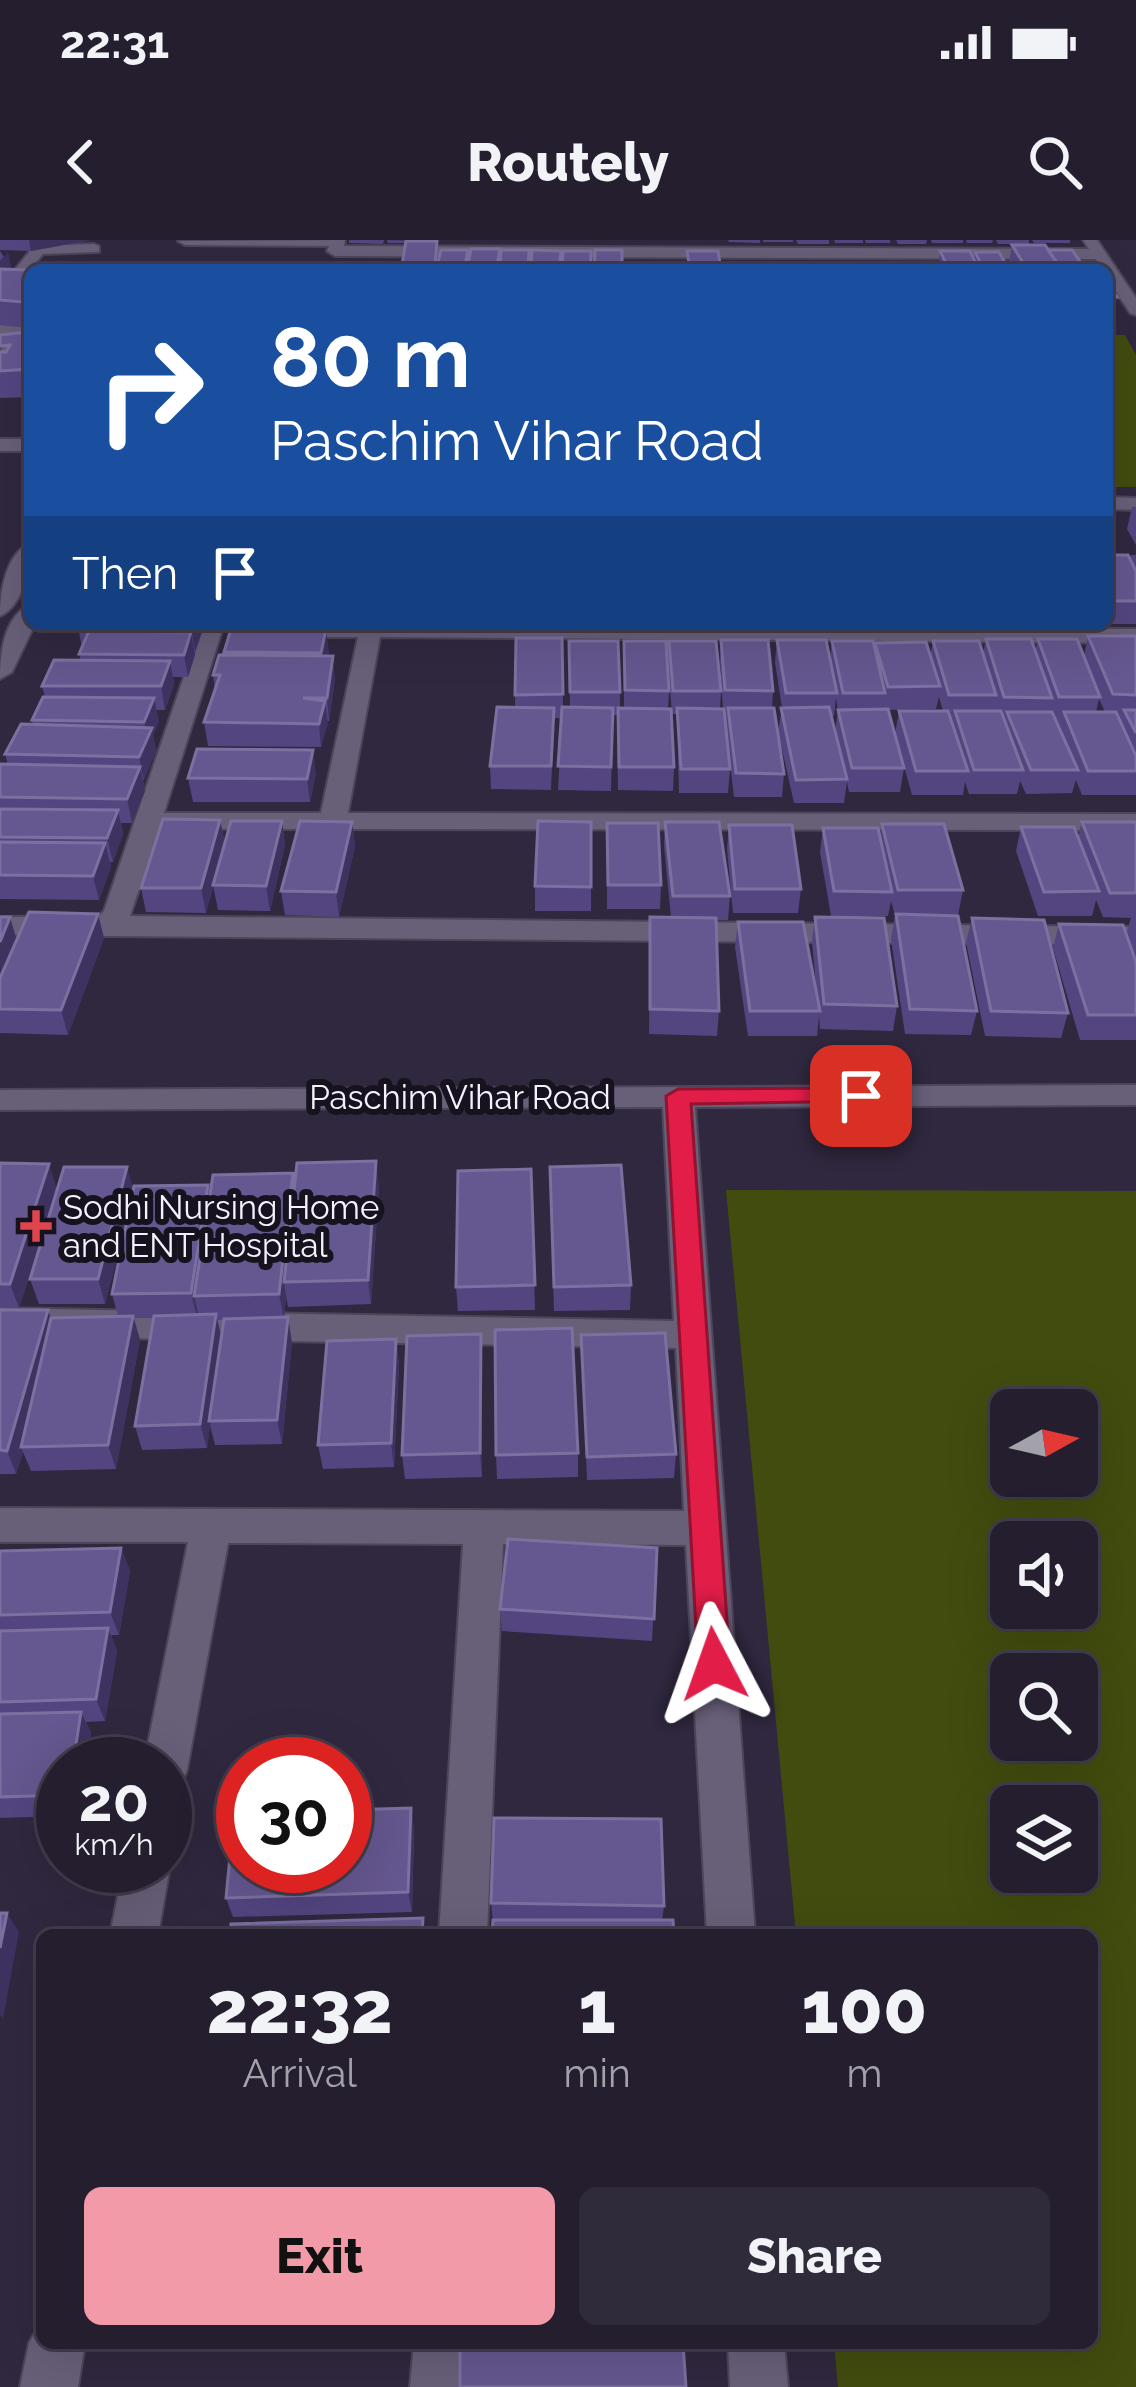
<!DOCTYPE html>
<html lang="en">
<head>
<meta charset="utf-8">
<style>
  body { margin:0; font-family:Raleway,sans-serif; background:#302b3b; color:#f1f3f6; height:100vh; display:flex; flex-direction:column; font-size:45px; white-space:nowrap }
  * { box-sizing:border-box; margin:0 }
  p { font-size:39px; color:#a3a2aa }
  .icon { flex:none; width:66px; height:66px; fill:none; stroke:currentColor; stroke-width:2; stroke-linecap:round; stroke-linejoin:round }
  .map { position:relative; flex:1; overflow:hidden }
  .details { position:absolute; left:36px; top:1689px; width:1062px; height:420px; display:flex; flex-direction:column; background:#241e2f; border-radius:18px; box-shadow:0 12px 48px #0002,0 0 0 3px #413c4b }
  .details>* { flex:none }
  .hud { position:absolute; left:24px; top:24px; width:1089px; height:366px; border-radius:18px; box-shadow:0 12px 48px #0002,0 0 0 3px #413c4b; background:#1a4fa0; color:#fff; overflow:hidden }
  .needle { width:78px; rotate:82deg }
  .controls { position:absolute; left:990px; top:1149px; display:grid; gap:24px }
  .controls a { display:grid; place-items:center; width:108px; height:108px; border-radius:18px; background:#241e2f; box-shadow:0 12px 48px #0002,0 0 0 3px #413c4b; font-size:60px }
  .speed { position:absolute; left:36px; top:1497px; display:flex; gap:24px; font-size:60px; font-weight:700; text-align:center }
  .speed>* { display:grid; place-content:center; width:156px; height:156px; border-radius:50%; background:#241e2f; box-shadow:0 12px 48px #0002,0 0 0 3px #413c4b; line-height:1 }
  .speed small { font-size:30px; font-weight:400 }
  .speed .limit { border:18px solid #d22; background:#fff; color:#111 }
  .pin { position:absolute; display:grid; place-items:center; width:102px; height:102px; color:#fff; margin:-51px; border-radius:24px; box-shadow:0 6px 18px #0006 }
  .me { position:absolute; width:132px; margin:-66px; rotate:356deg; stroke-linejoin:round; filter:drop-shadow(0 0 9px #0008) }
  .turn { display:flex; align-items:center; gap:42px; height:252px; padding:0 48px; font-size:54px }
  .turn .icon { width:156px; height:156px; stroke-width:2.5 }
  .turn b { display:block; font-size:84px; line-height:102px }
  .then { display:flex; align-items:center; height:114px; padding:0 48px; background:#0003; gap:24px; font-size:45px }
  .eta { display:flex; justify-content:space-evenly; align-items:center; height:204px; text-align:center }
  .eta b { font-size:72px; font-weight:800; line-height:84px }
  .action { display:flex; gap:24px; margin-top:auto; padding:24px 48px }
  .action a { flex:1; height:138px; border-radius:18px; background:#f39aa8; color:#111; font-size:48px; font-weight:800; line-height:138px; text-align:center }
  .action a+a { background:#302b3b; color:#f1f3f6 }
  .status { display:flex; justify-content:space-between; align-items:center; height:84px; padding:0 60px; background:#241e2f; direction:ltr }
  .status svg { height:33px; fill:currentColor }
  header { display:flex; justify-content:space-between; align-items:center; height:156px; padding:0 48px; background:#241e2f; font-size:54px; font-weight:800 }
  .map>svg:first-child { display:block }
  .green { fill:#424c0f; fill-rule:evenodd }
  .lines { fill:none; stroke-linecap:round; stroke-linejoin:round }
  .minor-casing { stroke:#4d4659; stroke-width:4 }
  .minor { fill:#685f79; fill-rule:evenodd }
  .wall { fill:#544581; fill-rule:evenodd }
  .shaded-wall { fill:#3e3261 }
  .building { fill:#65578f; stroke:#7c70a0; stroke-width:3 }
  .route { fill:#e11d48; stroke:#92132f; stroke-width:3 }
  .health-dot { fill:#e0444e; stroke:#17131e; stroke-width:4.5 }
  .labels { text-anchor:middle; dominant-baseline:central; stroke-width:12; stroke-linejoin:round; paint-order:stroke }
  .street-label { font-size:33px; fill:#f5f1fe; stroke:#17131e }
  .poi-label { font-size:33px; fill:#f5f1fe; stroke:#17131e; text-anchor:start }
</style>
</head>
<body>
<div class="status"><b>22:31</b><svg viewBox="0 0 49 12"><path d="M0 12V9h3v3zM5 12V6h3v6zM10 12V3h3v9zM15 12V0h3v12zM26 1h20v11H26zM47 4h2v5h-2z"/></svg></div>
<header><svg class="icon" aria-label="back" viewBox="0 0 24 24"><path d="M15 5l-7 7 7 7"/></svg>Routely<svg class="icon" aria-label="search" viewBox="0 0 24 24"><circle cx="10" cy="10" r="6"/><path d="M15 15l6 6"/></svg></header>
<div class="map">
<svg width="1136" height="2147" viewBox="0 0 1136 2147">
  <rect width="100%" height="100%" fill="#30283f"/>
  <!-- green -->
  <path class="green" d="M1107,95h18l11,20v132h-29z
    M726,950l410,1v1196h-298l-4,-44h258v-408h-296zM1011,1170h66v66h-66zM1011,1302h66v66h-66zM1011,1434h66v66h-66zM1011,1566h66v66h-66z"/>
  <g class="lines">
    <defs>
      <path id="minor" d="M345,0l-1,6 745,3 -6,-9h14l39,58v17l-6,-2 -23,-35v-8l-12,-11 -760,-3 -8,-5 2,-5 -144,-1 -7,-4z
        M94,4l5,2v6l-56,2 -24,29h11v10l-30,-5 34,-42z
        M0,85l23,2 -6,18h13v10l-30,-1 6,-19h-6z
        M0,199h30v12h-30z
        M1107,257l29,1v12l-29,-1z
        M30,303c0,24 -6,62 -30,73 0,-25 6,-62 30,-73z
        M30,365v19h5l-23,48 -12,7c0,-25 4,-63 30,-74z
        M202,384h22l-60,189h157l37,-176h-76l-11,-7 8,-6 857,5v14l-756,-6 -32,176 788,1v16l-977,-1 -29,87 1006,11v18l-1136,-10v-18l99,-1 5,-5z
        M1136,845v20l-441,2 60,828h-48l-21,-390 -183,-1 -16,391h-48l24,-391 -235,-1 -41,227 -6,15 -16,6v-27h-21l44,-222h-188v-34l684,3 -8,-163 -676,-12v-28l674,13 -11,-214 -663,3v-20z
        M165,1613l5,13 -12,69h-48l14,-69h41z
        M42,2081v22h43l-7,44h-58l9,-44z
        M414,2103h56l-2,44h-58z
        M728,2103h56l4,44h-58z"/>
    </defs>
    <!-- minor casing -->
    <use href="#minor" class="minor-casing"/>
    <!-- minor -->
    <use href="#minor" class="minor"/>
  </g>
  <!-- wall -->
  <path class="wall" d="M0,0h91l-60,11 -31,-1z
    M349,0h35l-1,4 -34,-1z
    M387,0l50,1v25l31,-16 -1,20h-64l3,-27h-18z
    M728,0h32v3l-31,-1z
    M763,0h30v2h-30z
    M796,0h33v4h-31z
    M834,0h29v3h-28z
    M865,0h25v3h-24z
    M896,0h31l-1,4h-28z
    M931,0h32v3h-31z
    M966,0h27l-1,3h-25z
    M996,0h33v4h-31z
    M1032,0h38v3h-36z
    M1012,5l36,5 38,20h-73l-4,-7z
    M0,11l12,18 18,1v62l-1,-4 -29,-3z
    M940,11l34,7 1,-6 34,18h-66l-4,-10z
    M1107,43l10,14 -4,19h-6z
    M30,93v64l-30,1v-46h6z
    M1132,267h4v38l-9,-16z
    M1107,315l23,4 1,-4h5v69h-29z
    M78,387l125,2 -15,48h-15l1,7 -9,26h-9l3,11 -6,14 3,16 -13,30 2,10 -13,32h-11l2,11 -10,28h-3l1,5 -12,33 -99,-1v-135l8,1 -3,-11 28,-29 -1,-5 13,-23 -3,-11 39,-25 -2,-7 3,-6z
    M1088,396h48v159h-54l-6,-15 -4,13 -46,1 -6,-13 -3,13h-48l-4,-12 -2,13h-51l-17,-61 4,-23h44l-4,-14 -3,12 -48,1 16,58 -4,24h-51l-2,-10 -3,21h-50l-16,-72 4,-23 -7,-46 2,-22 53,19 2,-18 42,8 1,-6 55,13 3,-15 50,12 3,-14 49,12 3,-12 46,17zM836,458l2,12 -3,22 -4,-16h3zM1099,459l6,13h-9z
    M516,398h46l1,69h7l-1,-66 51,51v16h4v-67l45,50 -1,18 6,58 -1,24 -55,-1 -1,-75h-4l-2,76 -53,-1 4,-72h-8l-3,72 -60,-1 -1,-23 25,-59z
    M721,400l52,51 -1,17 12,66 -2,23h-48l-7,-60 3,32 -2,24h-49l-2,-79h-5l-4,-51 1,-22 52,50 -1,18h3l-3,-47z
    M224,412h105l-1,4 7,23 -6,42h-2l-6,26 -113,-1 -4,-24 11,-32 -2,-15 12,-20z
    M316,533l-6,29h-117l-5,-24z
    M220,580l5,24 -19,69 -60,-1 -5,-24z
    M282,581l3,24 -15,66 -52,-1 -5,-25z
    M352,582l3,24 -16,71 -54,-2 -4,-24z
    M591,582v89h-56v-25z
    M665,582l65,74 -2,24h-12l3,91 -2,25 -68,-2 1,-117h21l-7,-71z
    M1082,582h54v218h-56l-27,-92 6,-24 67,10 5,-16 -28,-1 -7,-17 -4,16h-54l-22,-65 5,-24 57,10z
    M607,583l54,62 -1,24h-53z
    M882,584l81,66 -5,25h-56l75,96 -6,24 -66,-1 -14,-95 4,-24 -4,-14 -3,15h-57l-11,-64 3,-24 57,9z
    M729,585l72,64 -3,24h-65l-6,-64z
    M98,674l6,24 -36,97 -68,-2v-116l17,23z
    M815,677l82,89 -4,25 -73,-2 -1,-13 -2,20h-69l-13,-89 3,-25 79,75 -5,-56z
    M972,678l96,95 -7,25 -76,-2 -19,-94z
    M0,923l57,26 -38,119h-19z
    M550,927l81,118 -1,25 -76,1z
    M531,929l4,141 -77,1 -2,-24z
    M295,944l84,2 -8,118 -83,3 -2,-11 -2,22 8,24 -10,102 -67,1 -5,-20 -3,23 -65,2 -7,-24 19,-108h-20l6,22 -24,129 -85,2 -8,-19 -7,22h-16v-164h48l3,9 67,-3 -6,-22 19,-90 -26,100h-66l-9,-25 103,-88 75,-6 2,10zM217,1080h7l-3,17z
    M481,1094l1,143 -77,2 -3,-24z
    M581,1095l95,119 -2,24 -87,2z
    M396,1099l3,25 -5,103 -71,2 -5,-24z
    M578,1213v24l-81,2 -1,-24z
    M121,1308l9,23 -11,64h-8l6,16 -12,70 -19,1 5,11 -5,31h-23v52l-63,2v-267z
    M657,1308l-5,93 -150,-10 -2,-22z
    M411,1568l3,21 -2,83 -179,5 -7,-19z
    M491,1663l173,3 -2,14 -169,2z"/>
  <!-- shaded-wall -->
  <path class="shaded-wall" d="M29,0h62l-60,11z
    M8,12l5,24 -13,16v-31z
    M28,55l2,8v9h-4l-3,-10z
    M192,384h10l1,5 -8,22 -4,-23z
    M326,389l3,23 -5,24 -3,-23z
    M191,392l4,23 -7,22 -4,-22z
    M333,416l2,23 -6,42 -2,-23z
    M170,421l4,23 -9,26 -4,-24z
    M154,458l5,23 -6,14 3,16 -12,30 -5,-24 9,-20 -4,-15z
    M325,461l3,23 -7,23 -2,-23z
    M313,510l3,23 -6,29 -3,-23z
    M140,527l5,24 -13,32 -5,-24z
    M118,570l5,24 -10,28 -6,-24z
    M220,580l5,24 -19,69 -5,-25z
    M282,581l3,24 -15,66 -4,-25z
    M352,582l3,24 -16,71 -3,-25z
    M105,603l6,24 -12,33 -6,-24z
    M98,674l6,24 -36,97 -7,-25z
    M10,677l7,24 -17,45v-44z
    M376,921l3,25 -8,118 -3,-24z
    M49,924l8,25 -38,119 -9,-24z
    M127,927l7,25 -29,112 -7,-25z
    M293,933l4,25 -13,84 2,14 -2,23 -5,-25z
    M208,945l5,24 -19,87 4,16 -1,5 -6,-24z
    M48,1070l9,25 -36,112 2,5 -7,22 -9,-23z
    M216,1074l6,25 -15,109 -7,-24z
    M133,1076l7,24 -24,129 -8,-24z
    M288,1077l4,25 -10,102 -5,-24z
    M481,1094l1,24v119l-2,-24z
    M396,1099l3,25 -5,103 -3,-24z
    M121,1308l9,23 -11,64 -9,-23z
    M108,1388l9,23 -12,70 -9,-22z
    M81,1472l10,21 -5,31h-13z
    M411,1568l3,21 -2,83 -4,-20z
    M7,1673l12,19 -16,87 -3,-4v-67z"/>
  <!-- building -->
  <path class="building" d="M406,1h31l-2,24h-33z
    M1012,5h33l14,21h-34z
    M471,9h29l-4,21h-29z
    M441,10h27l-4,20h-28z
    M501,10h28l-1,20h-28z
    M532,10l29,1 -2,19h-28z
    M595,10h27v20h-28z
    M1048,10h24l14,20h-27v-4z
    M563,11h28v19h-29z
    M687,11h31l3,19h-31z
    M940,11h30l9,19h-30z
    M975,12h24l10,18h-25z
    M0,29l32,1h-2v25l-7,7 -23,-2z
    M1107,43l10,14h-10z
    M17,93h13v36l-30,2v-19h6l4,-7 -10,1v-11z
    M1107,315h21l8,16v30h-27l-2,-5z
    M79,384h113l-1,4 -113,-1z
    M231,389h95l-5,24 -97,-1z
    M89,391l102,1 -7,23 -105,-1z
    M1088,396h48v59l-23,-1z
    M516,398h46l1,56 -48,1z
    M986,399h45l21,59 -48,-1z
    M1038,399h39l23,58h-41z
    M721,400h47l5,51 -48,-1z
    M777,400h49l11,53h-51z
    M569,401h49l2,51h-50z
    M624,401h42l3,50 -44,-1z
    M669,401h47l5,50h-48z
    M832,401h41l12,52h-42z
    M933,401h46l17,54h-47z
    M926,402l14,44 -52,1 -13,-44z
    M219,415l114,1 -6,42h-24l22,3 -6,23 -115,-2 16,-47h-7z
    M54,420l116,1 -9,25h-119z
    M43,457l111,1 -10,24 -112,-2z
    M497,467l57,1 -3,58h-61z
    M562,467l51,1 -2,59 -53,-1z
    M829,467l18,72 -51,1 -15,-72z
    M618,468l53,1 3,58h-55z
    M677,468l47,1 6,60h-49z
    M728,468h46l10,66 -48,-1z
    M888,469l16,59h-52l-14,-58z
    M1124,470h12v23z
    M899,471h49l20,60h-52z
    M955,471h46l22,59h-49z
    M1007,472h45l26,58h-47z
    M1064,472h52l20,44v15h-48z
    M21,484l131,4 -13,29 -134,-3z
    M197,509l116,1 -6,29 -119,-1z
    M0,524l140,3 -13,32 -127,-2z
    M0,569l118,1 -11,28 -107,-1z
    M163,579l57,1 -19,68h-60z
    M231,581h51l-16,65 -53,-1z
    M300,581l52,1 -16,70 -55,-1z
    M538,581l53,1v65l-56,-1z
    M665,582h54l11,74h-57z
    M1082,582h54v71h-26z
    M607,583h51l3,62h-53z
    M882,584h62l19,66h-65z
    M729,585h63l9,64h-66z
    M1021,587h53l25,64 -55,1z
    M823,588h55l14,64 -58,-1z
    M0,602l105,1 -12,33 -93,-1z
    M29,672l69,2 -37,96 -61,-1v-31z
    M896,674l62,2 19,95 -67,-2z
    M0,677h10l-10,25z
    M650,677l66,1 3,93 -69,-2z
    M815,677l69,1 13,88 -73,-2z
    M972,678l72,2 24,93 -77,-2z
    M738,682h65l17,89h-70z
    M1059,684l64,1 13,37v53h-48z
    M376,921l-8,119 -84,2 13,-119z
    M0,923l49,1 -39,120h-10z
    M621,925l10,120 -77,2 -4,-120z
    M64,927h63l-29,112h-68z
    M531,929l4,116 -79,2 2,-116z
    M293,933l-14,121 -85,2 19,-121z
    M208,945l-17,108 -79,1 22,-108z
    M0,1070h48l-41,141 -7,-1z
    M216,1074l-16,110 -65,2 19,-110z
    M133,1076l-25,129 -87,2 30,-129z
    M288,1077l-11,103 -68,1 15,-102z
    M572,1088l6,125 -82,2 -1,-125z
    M665,1093l11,121 -89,3 -6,-122z
    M481,1094l-1,119 -78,2 5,-119z
    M396,1099l-5,104 -73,2 9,-104z
    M508,1299l149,9 -3,71 -154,-10z
    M121,1308l-11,64 -110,3v-64z
    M108,1388l-12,71 -96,3v-71z
    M81,1472l-8,52h-10v31l-63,2v-83z
    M411,1568l-3,84 -182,6 8,-84 9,-1v53h102v-56z
    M494,1578l167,1 3,87 -173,-3z
    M0,1673h7l-7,35z
    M423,1678l-1,17h-192l1,-11z
    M493,1680h180l1,15h-182z
    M460,2103h223l3,44h-226z"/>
  <!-- route -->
  <path class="route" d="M861,848l12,8 -3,5 -179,3 39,560 -5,10 -11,4 -11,-4 -5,-10 -32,-568 12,-7z"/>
  <!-- markers -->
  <path class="health-dot" d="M30 968h12v12h12v12h-12v12h-12v-12h-12v-12h12z"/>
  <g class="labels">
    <!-- street labels -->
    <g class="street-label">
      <text x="460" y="857">Paschim Vihar Road</text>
    </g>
    <!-- poi labels -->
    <g class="poi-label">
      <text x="63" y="967">Sodhi Nursing Home<tspan x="63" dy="38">and ENT Hospital</tspan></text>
    </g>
  </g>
</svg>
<div class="controls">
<a><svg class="needle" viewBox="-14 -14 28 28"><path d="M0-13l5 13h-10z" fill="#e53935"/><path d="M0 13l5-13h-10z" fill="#a3a2aa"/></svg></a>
<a><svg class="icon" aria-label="sound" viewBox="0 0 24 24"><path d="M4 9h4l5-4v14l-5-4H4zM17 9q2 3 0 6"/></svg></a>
<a><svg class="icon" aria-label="search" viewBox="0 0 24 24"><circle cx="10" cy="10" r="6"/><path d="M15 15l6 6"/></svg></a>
<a><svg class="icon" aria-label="layers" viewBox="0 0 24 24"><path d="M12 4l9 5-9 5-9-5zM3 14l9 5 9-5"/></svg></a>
</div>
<div class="speed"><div>20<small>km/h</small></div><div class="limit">30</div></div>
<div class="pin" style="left:861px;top:856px;background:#d93025"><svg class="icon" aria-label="arrive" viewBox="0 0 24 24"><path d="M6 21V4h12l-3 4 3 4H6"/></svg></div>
<svg class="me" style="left:714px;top:1424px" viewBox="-20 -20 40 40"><path d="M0-17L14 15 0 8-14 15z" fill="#e11d48" stroke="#fff" stroke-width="4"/></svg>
<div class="hud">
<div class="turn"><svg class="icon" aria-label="right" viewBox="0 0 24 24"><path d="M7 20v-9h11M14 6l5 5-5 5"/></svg><div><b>80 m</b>Paschim Vihar Road</div></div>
<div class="then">Then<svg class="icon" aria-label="arrive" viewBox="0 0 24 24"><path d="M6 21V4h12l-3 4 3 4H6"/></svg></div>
</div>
<section class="details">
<div class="eta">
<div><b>22:32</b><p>Arrival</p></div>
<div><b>1</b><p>min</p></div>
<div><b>100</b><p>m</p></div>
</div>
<div class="action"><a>Exit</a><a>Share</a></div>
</section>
</div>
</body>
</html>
